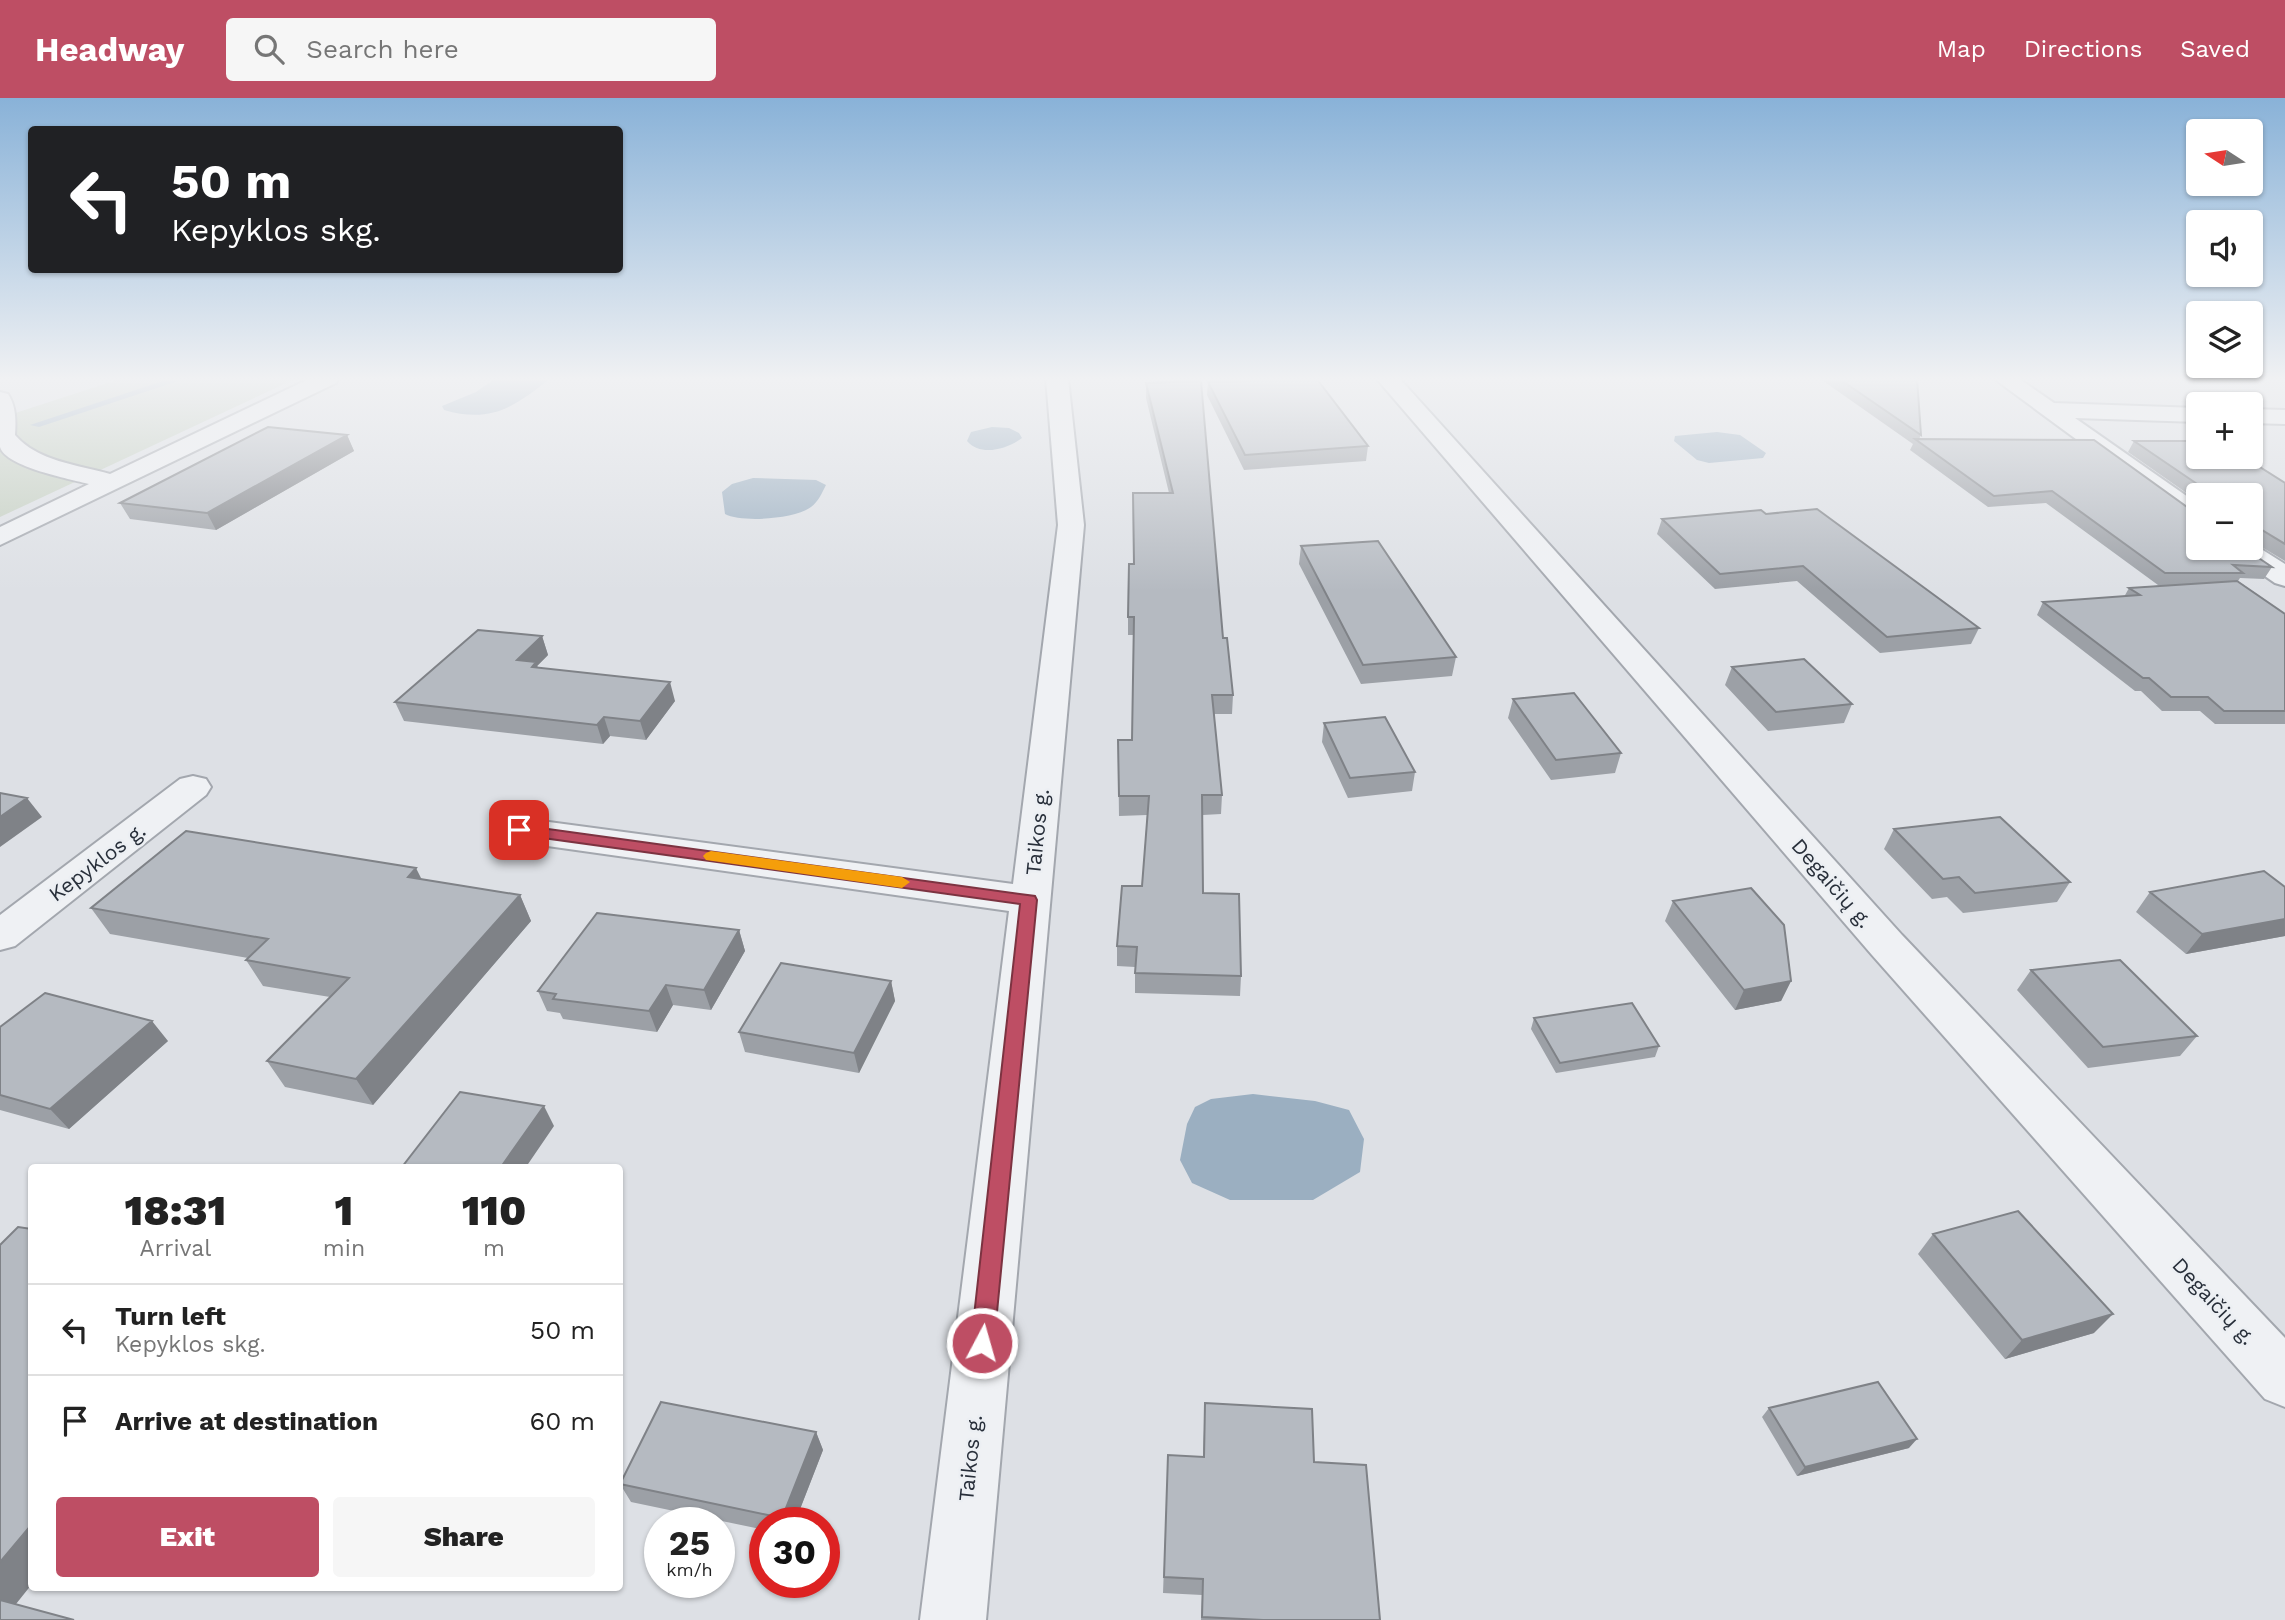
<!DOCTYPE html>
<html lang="en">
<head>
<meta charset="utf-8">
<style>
  body { margin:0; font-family:"Work Sans",sans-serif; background:#f6f6f6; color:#222; height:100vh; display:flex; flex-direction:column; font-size:26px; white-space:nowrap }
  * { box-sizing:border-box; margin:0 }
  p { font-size:23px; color:#767676 }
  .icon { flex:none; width:38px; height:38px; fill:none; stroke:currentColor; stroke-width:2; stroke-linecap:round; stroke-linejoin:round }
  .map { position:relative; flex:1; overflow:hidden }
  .drawer { position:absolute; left:28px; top:1066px; width:595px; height:427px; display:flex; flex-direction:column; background:#fff; border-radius:7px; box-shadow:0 2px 5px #0004 }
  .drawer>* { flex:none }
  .hud { position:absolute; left:28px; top:28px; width:595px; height:147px; border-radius:7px; box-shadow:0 2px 5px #0004; background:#202124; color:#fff; overflow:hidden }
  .needle { width:46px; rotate:282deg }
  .fabs { position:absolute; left:2186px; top:21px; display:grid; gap:14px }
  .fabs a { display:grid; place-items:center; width:77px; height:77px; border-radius:7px; background:#fff; box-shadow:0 2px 5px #0004; font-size:35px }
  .speed { position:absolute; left:644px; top:1409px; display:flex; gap:14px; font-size:35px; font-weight:700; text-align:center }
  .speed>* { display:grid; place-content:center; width:91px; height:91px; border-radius:50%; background:#fff; box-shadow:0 2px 5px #0004; line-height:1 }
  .speed small { font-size:18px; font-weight:400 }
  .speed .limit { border:10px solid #d22; background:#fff; color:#111 }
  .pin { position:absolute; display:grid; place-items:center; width:60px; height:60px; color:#fff; margin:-30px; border-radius:14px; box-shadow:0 4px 10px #0006 }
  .me { position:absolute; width:77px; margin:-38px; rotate:6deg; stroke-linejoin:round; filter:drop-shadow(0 0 5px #0008) }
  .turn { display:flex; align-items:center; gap:24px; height:147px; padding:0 28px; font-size:32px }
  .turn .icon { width:91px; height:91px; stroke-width:2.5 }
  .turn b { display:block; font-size:49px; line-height:60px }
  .eta { display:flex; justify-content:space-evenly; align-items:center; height:119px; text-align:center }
  .eta b { font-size:42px; font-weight:800; line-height:49px }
  .primary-button { display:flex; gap:14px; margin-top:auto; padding:14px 28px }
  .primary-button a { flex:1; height:80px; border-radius:7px; background:#be4e64; color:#fff; font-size:28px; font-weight:800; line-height:80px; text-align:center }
  .primary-button a+a { background:#f6f6f6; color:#222 }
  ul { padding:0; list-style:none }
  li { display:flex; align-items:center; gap:21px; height:91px; padding:0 28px; border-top:2px solid #e0e0e0 }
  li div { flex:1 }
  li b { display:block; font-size:26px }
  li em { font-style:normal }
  header { display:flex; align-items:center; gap:42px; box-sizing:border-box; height:98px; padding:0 35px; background:#be4e64; color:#fff }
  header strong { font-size:33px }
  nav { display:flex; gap:38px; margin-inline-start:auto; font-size:24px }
  .search { width:490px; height:63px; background:#f6f6f6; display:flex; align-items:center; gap:18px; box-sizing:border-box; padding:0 24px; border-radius:7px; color:#767676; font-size:26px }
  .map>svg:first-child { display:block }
  .green { fill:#c3cebf }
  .water { fill:#9bafc1 }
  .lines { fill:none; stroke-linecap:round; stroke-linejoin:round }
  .stream { fill:#9bafc1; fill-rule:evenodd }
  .minor-casing { stroke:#a3a7ae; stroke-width:4 }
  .minor { fill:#eff1f4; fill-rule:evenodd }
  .wall { fill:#9ca0a6 }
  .shaded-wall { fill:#7f8287 }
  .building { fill:#b5bac1; stroke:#7f8287; stroke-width:2 }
  .route { fill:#be4e64; stroke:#7c3341; stroke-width:2 }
  .slow { fill:#f59e0b }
  .labels { text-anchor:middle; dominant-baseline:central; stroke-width:5; stroke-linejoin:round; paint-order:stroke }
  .street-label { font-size:21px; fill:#282f3a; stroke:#eceff3 }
</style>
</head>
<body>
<header>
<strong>Headway</strong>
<div class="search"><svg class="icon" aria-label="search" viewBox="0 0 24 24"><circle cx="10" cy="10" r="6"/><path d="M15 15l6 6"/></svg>Search here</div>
<nav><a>Map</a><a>Directions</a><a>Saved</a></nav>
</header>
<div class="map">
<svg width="2285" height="1522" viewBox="0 0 2285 1522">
  <rect width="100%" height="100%" fill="#dde0e5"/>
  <!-- green -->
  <path class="green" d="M123,280h174l-297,139v-99z"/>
  <!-- water -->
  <path class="water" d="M496,280h55c-36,28 -59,46 -107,32l-2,-4 34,-14z
    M992,329l17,1 10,5 3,5c-15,11 -41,19 -55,3l4,-9z
    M1717,334l23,3 26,18 -3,5 -54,5 -12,-3 -23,-19 1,-5z
    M753,380l63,2 10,5c-4,8 -8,17 -15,22 -16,12 -69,16 -86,7l-3,-22 10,-8z
    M1253,996l62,7 34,9 15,29 -4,33 -47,28h-83l-38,-17 -12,-23 7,-36 8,-17 16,-8z"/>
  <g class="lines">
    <!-- stream -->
    <path class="stream" d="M172,280h15l-148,49 -9,-2z"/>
    <defs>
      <path id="minor" d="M311,280h28l-3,5 -336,162v-18l89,-43c-19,-5 -83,-17 -89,-37 0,-12 0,-41 0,-55l8,2c8,12 8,27 7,41 22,26 63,30 95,39z
        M1046,280h22l16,147 -98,1095h-66l89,-709 -490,-69 -13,-4 -6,-8 6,-8 13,-4 494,66 45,-359z
        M1376,280h23l503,557 383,403v69l-20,-8 -393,-444z
        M1993,280h25l36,25 144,5v14l-123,-4 123,86v20l-9,-2z
        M2250,311l35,1v14l-35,-1z
        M2250,444l35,22v22l-10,-3 -42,-29 -4,-6h21z
        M193,678l13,3 5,8 -5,8 -191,151 -15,4v-35l180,-136z"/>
    </defs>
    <!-- minor casing -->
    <use href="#minor" class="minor-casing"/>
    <!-- minor -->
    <use href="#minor" class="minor"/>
  </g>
  <!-- wall -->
  <path class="wall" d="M1238,280h78l52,68 -2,15 -122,9 -37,-75 1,-13 32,-1z
    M1819,280h98l4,57 -2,4 279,109 74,19 -8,12 -24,-1 -2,3 47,33v110h-70l-15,-13h-38l-21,-20h-6l-98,-76 6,-13 81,-5 5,-9 37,-3h-8l-112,-82 -58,4 -78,-57 3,-6z
    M1146,285l77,255 10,57 -1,19h-18l8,81 -1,19 -18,1v78l38,83 -1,20 -105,-3v-26l-18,-1v-20l25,-60 5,-71 -28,1 -1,-76h14l2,-105h-6v-18l6,-53 35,-71 -23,-95z
    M347,337l7,16 -138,79 -86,-11 -10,-16z
    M2134,343l151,42v78l-35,-21v-45h-52v6l-70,-49z
    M1766,416l213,114 -8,16 -91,9 -83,-72 -82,8 -58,-55 5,-15z
    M1301,448l155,111 -4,19 -91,8 -62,-120z
    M542,538l6,19 -11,11 1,1 137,34 -29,39 -36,-4 -7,8 -199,-23 -9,-19z
    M1732,569l120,37 -8,19 -76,8 -43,-46z
    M1513,601l108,54 -6,20 -64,7 -43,-62z
    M1324,625l91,49 -3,19 -64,7 -26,-56z
    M1894,731l176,53 -13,20 -94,11 -16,-16 -15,2 -48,-50z
    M422,781l98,16 11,26 -158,184 -88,-18 -18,-26 63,-64 -67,-11 -17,-26 2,-2 -138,-24 -19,-26z
    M2285,789v49l-99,18 -50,-42 14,-20z
    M1673,803l118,80 -10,20 -46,9 -70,-89z
    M739,832l6,21 -34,59 -38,-5 -16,27 -94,-13 -3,-6 -13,-2 -9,-20z
    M2031,872l166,66 -17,20 -92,12 -71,-78z
    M891,883l4,20 -36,72 -114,-21 -6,-20z
    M1534,920l125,28 -4,11 -99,16 -25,-44z
    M0,929l168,14 -99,88 -69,-19z
    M1933,1136l161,99 -89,26 -87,-105z
    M1205,1305l109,59 66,158h-179l1,-25 -39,-2 5,-138 35,2z
    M1769,1310l140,40 -112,28 -35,-59z
    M816,1334l7,18 -28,72h-30v8l-134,-28 -11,-18z"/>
  <!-- shaded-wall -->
  <path class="shaded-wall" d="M347,337l7,16 -138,79 -9,-17z
    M542,538l6,19 -11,11 6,15 -26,-21z
    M670,584l5,19 -29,39 -6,-19z
    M604,619l6,19 -7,8 -6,-19z
    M27,700l15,19 -42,30v-30z
    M416,770l13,26 -21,-17z
    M520,797l11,26 -158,184 -17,-26z
    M2285,821v17l-99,18 16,-20z
    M739,832l6,21 -34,59 -7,-20z
    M891,883l4,20 -36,72 -5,-20z
    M1791,883l-10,20 -46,9 9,-20z
    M666,887l7,20 -16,27 -8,-21z
    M152,923l16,20 -99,88 -19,-20z
    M544,1008l10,20 -28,41h-25z
    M2113,1216l-19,19 -89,26 17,-19z
    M816,1334l7,18 -28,72h-11l-2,-4z
    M1917,1341l-8,9 -112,28 8,-9z
    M32,1426v60l-24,30 -8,-5v-47z"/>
  <!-- building -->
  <path class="building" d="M1247,280h69l52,68 -123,9 -37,-73 41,-1z
    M1838,280h79l4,57z
    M1201,283l22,257h4l6,57h-21l10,100h-20l1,98 36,1 2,82 -106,-3 2,-26 -20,-1 5,-60h20l7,-90h-30l-1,-56h14l2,-123h-6l1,-53h5l-1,-71h40l-27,-110z
    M268,329l79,8 -140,78 -87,-10z
    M1915,341l179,1 100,72 4,1v35h46l28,19 -39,-2 10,8h-78l-113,-82 -58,5z
    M2134,343h64v16h46l41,26v61l-28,-17 -2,6h-5v-38h-43l-1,-5z
    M1817,411l162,119 -92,9 -84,-71 -83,8 -58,-55 99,-9 5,4z
    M1378,443l78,116 -93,8 -62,-119z
    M2237,483l48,33v97h-61l-16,-14h-37l-22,-19h-6l-100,-76 97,-7 -11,-7z
    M478,532l64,6 -25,24 19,2 -4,5 138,15 -30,39 -36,-4 -7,8 -202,-23z
    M1804,561l48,45 -76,8 -44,-45z
    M1574,595l47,60 -65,7 -43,-61z
    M1385,619l30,55 -65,6 -26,-55z
    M0,695l27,5 -27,19z
    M2000,719l70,65 -95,11 -16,-16 -16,2 -49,-50z
    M186,733l230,37 -8,9 112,18 -164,184 -89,-18 82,-83 -103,-18 22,-21 -177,-31z
    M2264,773l21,16v32l-83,15 -52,-42z
    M1751,790l33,37 7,56 -47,9 -71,-89z
    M597,815l142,17 -35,60 -38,-5 -17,26 -96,-12 3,-5 -18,-3z
    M2120,862l77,76 -94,11 -72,-77z
    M781,865l110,18 -37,72 -115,-21z
    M45,895l107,28 -102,88 -50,-14v-68z
    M1632,905l27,43 -99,17 -26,-45z
    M460,994l84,14 -43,61h-99z
    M2018,1113l95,103 -91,26 -89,-106z
    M18,1129l14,2v295l-32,38v-317z
    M1878,1284l39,57 -112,28 -36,-59z
    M661,1304l155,30 -34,86 -162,-34z
    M1205,1305l107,6 2,53 52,3 14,155h-117l-61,-3 1,-38 -39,-2 4,-122 36,2z
    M0,1502l74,20h-74z"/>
  <!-- sky -->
  <linearGradient id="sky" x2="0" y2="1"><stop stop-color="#89b2d8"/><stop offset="0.57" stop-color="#f0f1f3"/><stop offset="1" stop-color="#f0f1f3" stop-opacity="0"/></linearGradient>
  <rect width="2285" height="493" fill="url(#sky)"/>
  <!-- route -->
  <path class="route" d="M519,727l516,71 2,4 -43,443 -4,8 -8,3 -8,-3 -3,-8 49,-439 -506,-70 -3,-4 3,-3z"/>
  <!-- slow -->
  <path class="slow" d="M711,753l191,26 8,5 -8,6 -196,-28 -3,-4 3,-3z"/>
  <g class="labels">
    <!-- street labels -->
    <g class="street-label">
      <text transform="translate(1037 734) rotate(-84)">Taikos g.</text>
      <text transform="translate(97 764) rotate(-37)">Kepyklos g.</text>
      <text transform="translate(1832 785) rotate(49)">Degaičių g.</text>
      <text transform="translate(2214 1203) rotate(47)">Degaičių g.</text>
      <text transform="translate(970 1360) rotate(-84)">Taikos g.</text>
    </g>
  </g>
</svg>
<div class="fabs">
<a><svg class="needle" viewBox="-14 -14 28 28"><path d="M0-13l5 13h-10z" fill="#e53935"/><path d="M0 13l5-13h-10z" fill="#767676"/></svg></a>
<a><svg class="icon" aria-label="sound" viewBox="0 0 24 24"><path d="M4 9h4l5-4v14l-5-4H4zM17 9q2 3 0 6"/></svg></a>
<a><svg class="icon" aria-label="layers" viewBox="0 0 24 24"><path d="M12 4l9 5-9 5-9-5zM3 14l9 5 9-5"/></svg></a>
<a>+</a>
<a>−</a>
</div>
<div class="speed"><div>25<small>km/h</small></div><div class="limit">30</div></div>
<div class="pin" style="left:519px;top:732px;background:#d93025"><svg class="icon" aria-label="arrive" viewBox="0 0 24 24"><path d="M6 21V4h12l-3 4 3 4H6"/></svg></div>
<svg class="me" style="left:982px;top:1245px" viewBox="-20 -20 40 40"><circle r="17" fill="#be4e64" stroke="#fff" stroke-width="3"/><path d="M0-11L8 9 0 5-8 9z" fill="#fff"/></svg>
<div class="hud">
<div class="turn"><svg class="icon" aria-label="left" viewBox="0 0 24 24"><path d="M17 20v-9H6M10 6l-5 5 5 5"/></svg><div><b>50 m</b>Kepyklos skg.</div></div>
</div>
<section class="drawer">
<div class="eta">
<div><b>18:31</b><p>Arrival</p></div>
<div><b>1</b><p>min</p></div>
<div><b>110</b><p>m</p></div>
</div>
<ul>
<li><svg class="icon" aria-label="left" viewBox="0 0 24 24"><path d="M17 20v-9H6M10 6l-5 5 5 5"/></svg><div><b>Turn left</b><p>Kepyklos skg.</p></div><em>50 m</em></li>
<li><svg class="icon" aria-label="arrive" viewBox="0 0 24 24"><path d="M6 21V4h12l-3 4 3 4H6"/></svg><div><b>Arrive at destination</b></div><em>60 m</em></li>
</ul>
<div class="primary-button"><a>Exit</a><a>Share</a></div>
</section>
</div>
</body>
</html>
